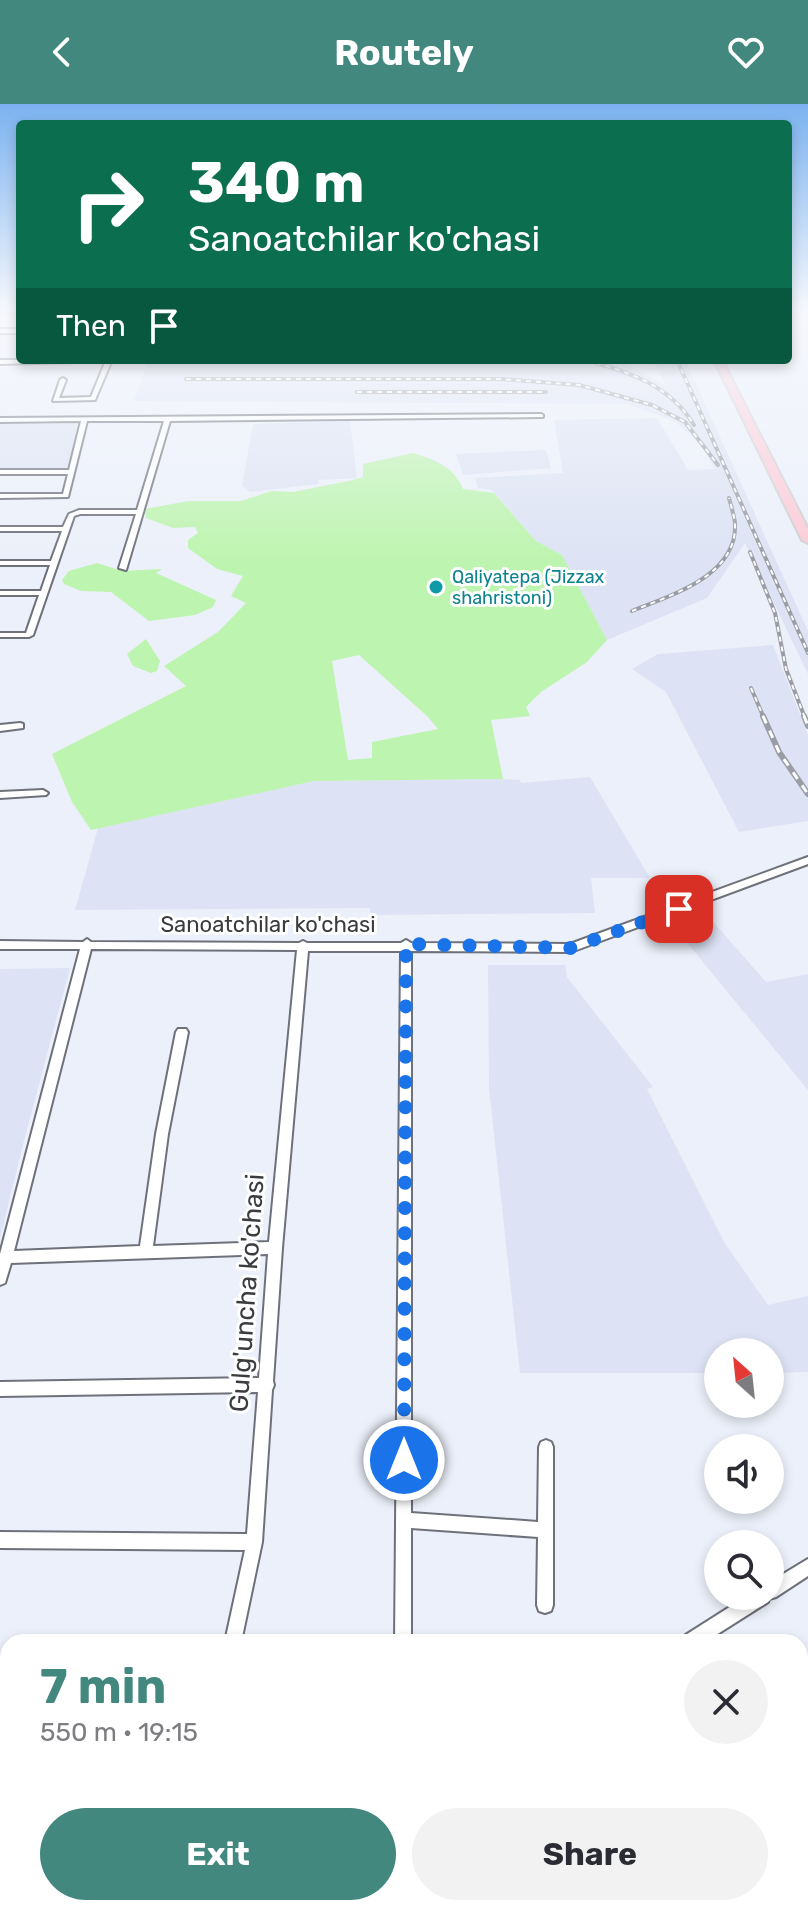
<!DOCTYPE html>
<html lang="en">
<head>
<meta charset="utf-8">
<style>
  body { margin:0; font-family:Rubik,sans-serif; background:#f2f2f3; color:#2b2b33; height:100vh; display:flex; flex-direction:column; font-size:30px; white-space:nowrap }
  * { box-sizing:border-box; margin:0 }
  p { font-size:26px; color:#7c7c81 }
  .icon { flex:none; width:44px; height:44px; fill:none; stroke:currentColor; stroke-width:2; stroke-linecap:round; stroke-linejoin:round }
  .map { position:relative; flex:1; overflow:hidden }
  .sheet { position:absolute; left:0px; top:1530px; width:808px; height:282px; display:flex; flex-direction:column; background:#fff; border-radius:24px 24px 0 0; box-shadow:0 4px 12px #0003 }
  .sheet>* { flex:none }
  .banner { position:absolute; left:16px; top:16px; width:776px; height:244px; border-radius:8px; box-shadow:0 4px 12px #0003; background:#0b6e4f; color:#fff; overflow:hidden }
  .needle { width:52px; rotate:333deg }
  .controls { position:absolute; left:704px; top:1234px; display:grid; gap:16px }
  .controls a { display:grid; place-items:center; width:80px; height:80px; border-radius:50%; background:#fff; box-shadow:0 4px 12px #0003; font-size:40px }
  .pin { position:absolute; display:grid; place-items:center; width:68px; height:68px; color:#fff; margin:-34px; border-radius:16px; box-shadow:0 4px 12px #0006 }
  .me { position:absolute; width:88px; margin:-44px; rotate:0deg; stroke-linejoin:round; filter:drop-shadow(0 0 6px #0008) }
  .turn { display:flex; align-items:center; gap:28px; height:168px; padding:0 40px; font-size:36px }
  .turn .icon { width:104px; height:104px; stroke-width:2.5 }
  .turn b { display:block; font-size:56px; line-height:68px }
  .then { display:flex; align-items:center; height:76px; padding:0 40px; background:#0003; gap:16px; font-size:30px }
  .round { display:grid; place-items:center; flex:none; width:84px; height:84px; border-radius:42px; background:#f2f2f3 }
  .overview { display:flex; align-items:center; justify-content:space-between; height:136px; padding:0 40px }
  h1 { font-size:48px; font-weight:700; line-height:60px; color:#42887f }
  .cta { display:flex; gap:16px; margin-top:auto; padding:16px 40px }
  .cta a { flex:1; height:92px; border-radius:48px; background:#42887f; color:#fff; font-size:32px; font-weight:700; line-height:92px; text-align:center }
  .cta a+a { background:#f2f2f3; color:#2b2b33 }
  header { display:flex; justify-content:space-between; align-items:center; height:104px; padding:0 40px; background:#42887f; color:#fff; font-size:36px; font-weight:700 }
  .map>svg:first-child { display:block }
  .built { fill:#dde3f4 }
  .green { fill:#bdf4af; fill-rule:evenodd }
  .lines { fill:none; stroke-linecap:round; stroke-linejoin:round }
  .minor-casing { stroke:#6e717a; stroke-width:4 }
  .primary-casing { stroke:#d0d0d1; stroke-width:4 }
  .minor { fill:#fff; fill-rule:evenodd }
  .primary { fill:#fccbd7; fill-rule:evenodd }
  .rail-far1-casing { stroke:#9a9da5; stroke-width:4 }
  .rail-casing { stroke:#9a9da5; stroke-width:6 }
  .rail-far1 { stroke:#fff; stroke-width:2; stroke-dasharray:5; stroke-linecap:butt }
  .rail { stroke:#fff; stroke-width:3; stroke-dasharray:8; stroke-linecap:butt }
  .route { stroke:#1a73e8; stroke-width:14; stroke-dasharray:0 25.2 }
  .culture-dot { fill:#0f9aa8; stroke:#fff; stroke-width:3 }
  .labels { text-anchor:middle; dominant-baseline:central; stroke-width:6; stroke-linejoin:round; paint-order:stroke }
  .far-culture-label { font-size:18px; fill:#0d838f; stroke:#fff; text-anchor:start }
  .street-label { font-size:22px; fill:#3a3c40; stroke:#fff }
  .near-street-label { font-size:26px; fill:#3a3c40; stroke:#fff }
</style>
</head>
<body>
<header><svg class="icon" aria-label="back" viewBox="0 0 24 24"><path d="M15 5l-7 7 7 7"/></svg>Routely<svg class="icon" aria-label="heart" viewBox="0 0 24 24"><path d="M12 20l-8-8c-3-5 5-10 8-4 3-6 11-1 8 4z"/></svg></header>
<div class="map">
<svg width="808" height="1811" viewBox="0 0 808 1811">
  <rect width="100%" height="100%" fill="#ecf0fa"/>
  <!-- built -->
  <path class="built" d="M148,256h471l46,25 -11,-25h31l123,271v43l-63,-131 -38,55 -100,42 -45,-85 -26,-14 -44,-51 -14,-2 -3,-10 88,-5 -9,-53 103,-2 31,52 27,-1 -14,-25 -27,-23 -47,-17 -493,-3z
    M350,317l7,57 -39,2v4l-68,8 -8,-6 11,-62z
    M0,320h77l-9,47h-68z
    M546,346l5,18 -88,7 -7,-21z
    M773,541l35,90v86l-69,11 -73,-140 -34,-23 26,-15z
    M590,673l60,101h-59l4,35 -225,2v-7l-295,2 23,-82 216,-47 189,-2 17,1 1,3z
    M708,812l58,66 42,-8v116l-133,-162z
    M488,861h77l2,12 86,110 -6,2 77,153 44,63 40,-9v76l-38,1v-21h-52v21h-198l-31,-285z
    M70,864l-46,173 -24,97v-269z"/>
  <!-- green -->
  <path class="green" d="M413,349c23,7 41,14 50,36l31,4 42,48 26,14 45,85 -20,22 -46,30 -15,15 4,9 -39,4 12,59 -189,2 -223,49 -19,-28 -20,-48 134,-68 -22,-20 54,-34 28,-29 -15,-7 12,-20 -26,-7 -29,-21v-8l10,-7 -3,-6 -22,1 -27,-10 -1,-9 43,-8h53l30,-10 22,1 60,-12 10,-3v-13zM359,551l68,61 11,13 -66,13v16l-24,2 -16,-99z
    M97,459l25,8 40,-2 -6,4 60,27 -3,7 -18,8 -46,6 -38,-29 -30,-1 -17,-7 -2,-4 7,-9z
    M146,535l14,22 -3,10 -6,2 -18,-7 -6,-12z"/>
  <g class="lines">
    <defs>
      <path id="minor" d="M0,205h20v3l-20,1z
        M0,225h20v4h-20z
        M0,256h74l-3,2 -71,2z
        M106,256h6l-17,40 -42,1 7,-21 3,-2 3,2 -7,18 32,-1z
        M541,310l2,1v2l-373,4 -44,149 -7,-2 17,-54h-56l-6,2 -41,119 -4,2h-29v-4h26l13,-38h-39v-4h41l9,-26h-50v-4h51l11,-30h-62v-4h63l6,-13 10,-4h58l27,-89h-77l-19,76 -68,1v-4h63l5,-20h-68v-4h69l12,-49 -81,1v-4z
        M20,619l3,1v4l-23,3v-6z
        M43,686l5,3 -2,2 -46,3v-6z
        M808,753v7l-237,88 -160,-1v562l127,9 1,-75 2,-5 5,-2 5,2 2,5v158l-2,6 -6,2 -6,-2 -2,-6 1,-68 -127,-9v114h-16l6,-691h-93l-26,297 -9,133 1,4 -2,5 -10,152 -21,100h-16l20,-92 -245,-2v-16l247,2 11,-142 -258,4v-14l259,-4 9,-124 -257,9 -6,20 -5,2v-31l80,-305h-80v-8l83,1 4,-3 4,3 208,1 4,-2 4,2h94l5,-3 5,3 159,1zM91,845l206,1 -28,292 -116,4 15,-112 20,-102 -2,-3h-8l-2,3 -20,102 -16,112 -126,5z
        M808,1455v17l-32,21 -7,2 -1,3 -63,40h-23l2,-6 63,-40h23v-14z
        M8,1565v68l-2,5 -6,3v-69l2,-5z
        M808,1744v18l-8,3v-18z
        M140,1804h18l-3,7h-18z
        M276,1804h26l-3,7h-26z
        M719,1804h21l-3,7h-21z"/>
      <path id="primary" d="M714,256h8l86,169v14l-6,-3z"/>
    </defs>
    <!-- minor casing -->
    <use href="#minor" class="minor-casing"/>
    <!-- primary casing -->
    <use href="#primary" class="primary-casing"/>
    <!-- minor -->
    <use href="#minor" class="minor"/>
    <!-- primary -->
    <use href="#primary" class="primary"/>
    <defs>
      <path id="rail-far1" d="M586,256c43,12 84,25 108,65
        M677,256l131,293
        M186,275h315l78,6 73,20 33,17 33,43
        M357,288h189
        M750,448l25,61 11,56 19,49
        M632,507c39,-16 106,-35 103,-88 -1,-8 -4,-17 -6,-25
        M751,584l13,30"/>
      <path id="rail" d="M763,612l16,36 29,42
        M804,612l4,10"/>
    </defs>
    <!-- rail-far1 casing -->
    <use href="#rail-far1" class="rail-far1-casing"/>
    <!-- rail casing -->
    <use href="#rail" class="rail-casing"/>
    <!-- rail-far1 -->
    <use href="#rail-far1" class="rail-far1"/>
    <!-- rail -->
    <use href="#rail" class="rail"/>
  </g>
  <!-- sky -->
  <linearGradient id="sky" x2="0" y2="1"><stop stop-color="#7bb2ef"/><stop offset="0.45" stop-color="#f6f8fd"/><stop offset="1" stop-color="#f6f8fd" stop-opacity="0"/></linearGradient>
  <rect width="808" height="458" fill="url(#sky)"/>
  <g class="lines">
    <!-- route -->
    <path class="route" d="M404,1356l2,-516 165,4 108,-39"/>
  </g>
  <!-- markers -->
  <circle class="culture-dot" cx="436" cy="483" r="8"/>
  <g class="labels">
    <!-- far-culture labels -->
    <g class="far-culture-label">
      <text x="452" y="473">Qaliyatepa (Jizzax<tspan x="452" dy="21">shahristoni)</tspan></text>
    </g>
    <!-- street labels -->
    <g class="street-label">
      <text x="268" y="820">Sanoatchilar ko'chasi</text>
    </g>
    <!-- near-street labels -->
    <g class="near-street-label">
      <text transform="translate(247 1189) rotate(-86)">Gulg'uncha ko'chasi</text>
    </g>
  </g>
</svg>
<div class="controls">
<a><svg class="needle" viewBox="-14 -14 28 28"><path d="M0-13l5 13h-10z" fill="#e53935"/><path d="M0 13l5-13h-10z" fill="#7c7c81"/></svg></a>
<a><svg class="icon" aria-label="sound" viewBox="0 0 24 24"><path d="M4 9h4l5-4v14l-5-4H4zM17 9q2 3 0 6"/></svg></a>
<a><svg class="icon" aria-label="search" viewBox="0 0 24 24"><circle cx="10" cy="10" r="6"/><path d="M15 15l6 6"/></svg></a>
</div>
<div class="pin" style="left:679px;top:805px;background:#d93025"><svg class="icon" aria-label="arrive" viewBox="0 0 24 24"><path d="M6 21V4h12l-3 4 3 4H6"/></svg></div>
<svg class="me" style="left:404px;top:1356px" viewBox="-20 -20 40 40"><circle r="17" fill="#1a73e8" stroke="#fff" stroke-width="3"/><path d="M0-11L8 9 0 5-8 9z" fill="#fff"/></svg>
<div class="banner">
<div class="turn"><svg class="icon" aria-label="right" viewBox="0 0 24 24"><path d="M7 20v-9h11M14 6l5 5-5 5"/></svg><div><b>340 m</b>Sanoatchilar ko'chasi</div></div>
<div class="then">Then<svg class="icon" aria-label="arrive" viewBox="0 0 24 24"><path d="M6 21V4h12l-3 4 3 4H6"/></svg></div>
</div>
<section class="sheet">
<div class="overview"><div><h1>7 min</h1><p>550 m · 19:15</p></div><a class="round"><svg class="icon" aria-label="close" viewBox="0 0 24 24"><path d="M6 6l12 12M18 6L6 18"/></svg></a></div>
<div class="cta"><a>Exit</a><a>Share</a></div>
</section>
</div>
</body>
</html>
